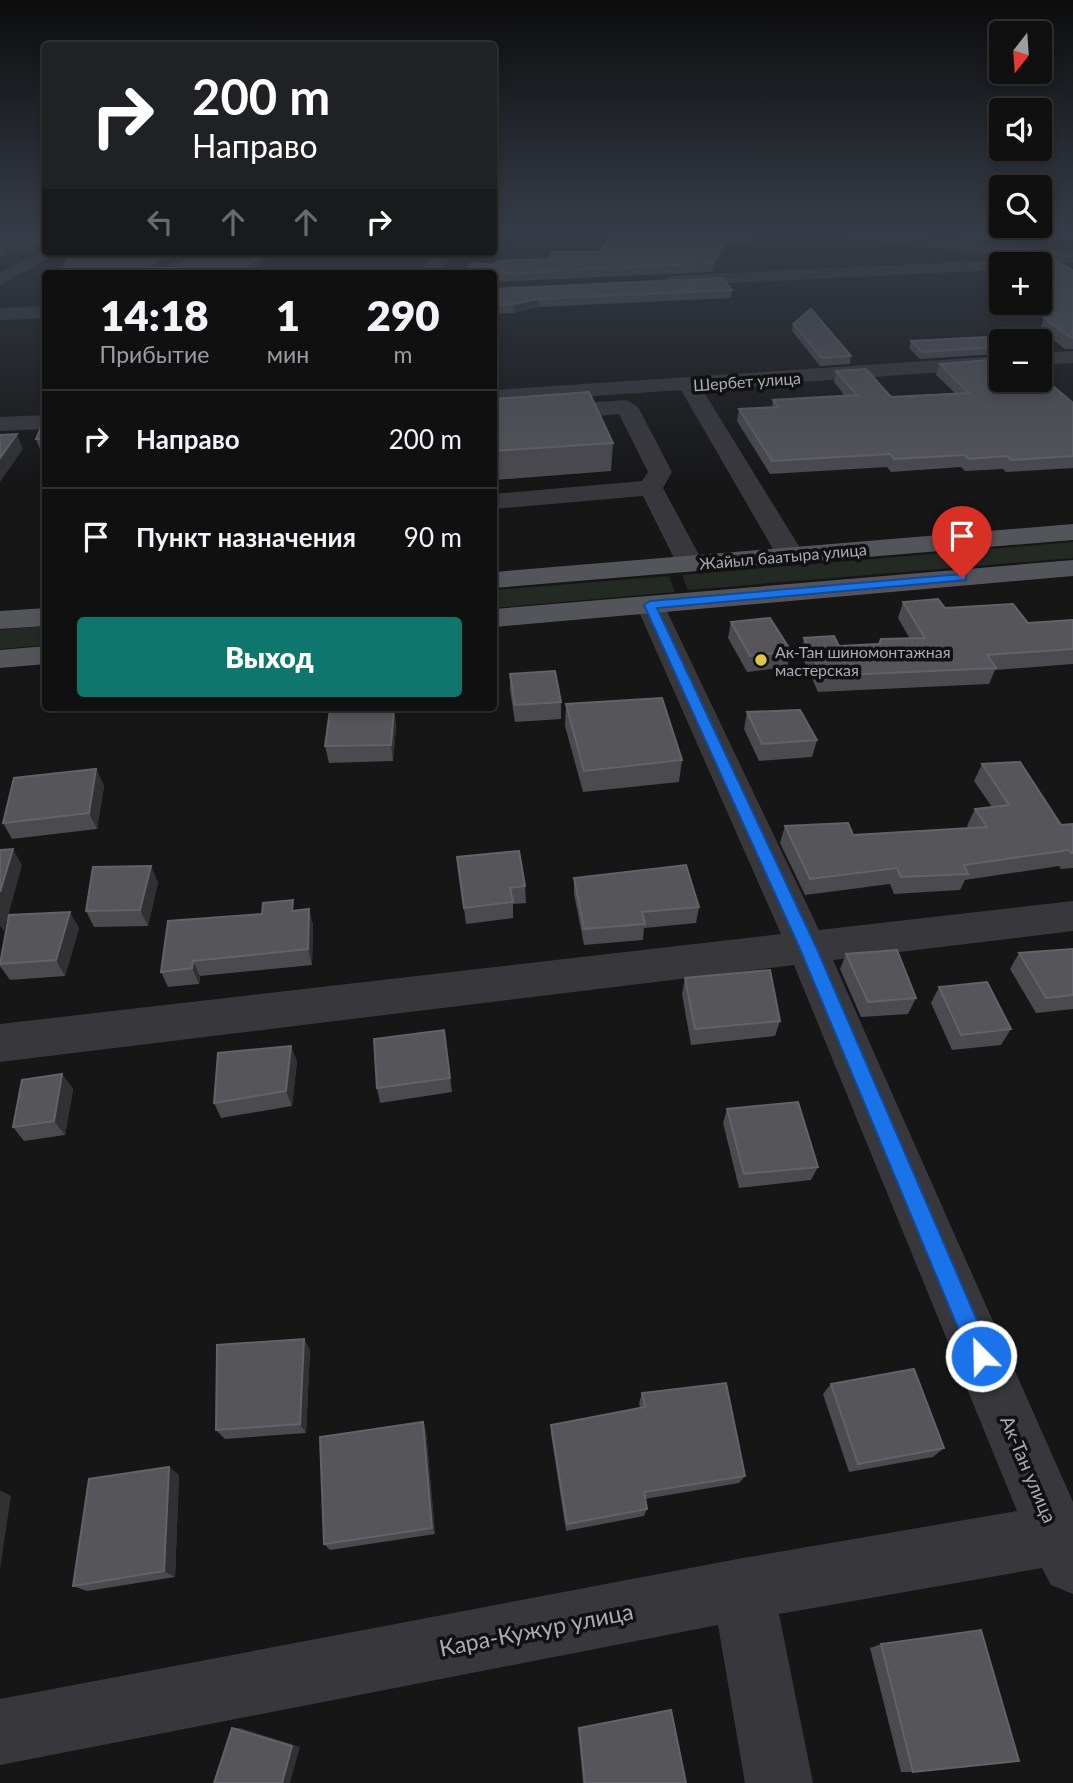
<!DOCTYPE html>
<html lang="ru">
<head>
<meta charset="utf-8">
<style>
  body { margin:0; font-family:Lato,sans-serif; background:#19191a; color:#f1f3f6; height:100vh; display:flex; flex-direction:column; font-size:26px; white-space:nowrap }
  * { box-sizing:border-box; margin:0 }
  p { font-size:23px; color:#9c9d9f }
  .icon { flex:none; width:38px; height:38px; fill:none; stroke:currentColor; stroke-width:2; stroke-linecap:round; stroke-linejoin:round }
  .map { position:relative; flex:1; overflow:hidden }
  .side { position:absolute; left:42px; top:270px; width:455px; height:441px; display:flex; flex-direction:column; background:#101011; border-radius:7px; box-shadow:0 4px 10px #0003,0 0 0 2px #303031 }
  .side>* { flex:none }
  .top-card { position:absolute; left:42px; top:42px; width:455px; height:214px; border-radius:7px; box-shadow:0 4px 10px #0003,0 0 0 2px #303031; background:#202124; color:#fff; overflow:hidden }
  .needle { width:46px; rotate:197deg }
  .buttons { position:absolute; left:989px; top:21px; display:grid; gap:14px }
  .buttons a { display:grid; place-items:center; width:63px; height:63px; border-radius:7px; background:#101011; box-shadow:0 4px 10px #0003,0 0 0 2px #303031; font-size:35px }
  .pin { position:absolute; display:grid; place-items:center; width:60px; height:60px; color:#fff; margin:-72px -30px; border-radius:50% 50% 50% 0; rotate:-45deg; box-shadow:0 0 7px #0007 }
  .pin .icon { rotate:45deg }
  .me { position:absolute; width:77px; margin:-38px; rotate:337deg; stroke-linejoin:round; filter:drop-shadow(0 0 5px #0008) }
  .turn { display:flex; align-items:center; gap:24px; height:147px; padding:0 35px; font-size:32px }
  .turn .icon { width:91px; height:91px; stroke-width:2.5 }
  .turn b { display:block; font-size:49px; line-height:60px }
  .lanes { display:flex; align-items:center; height:66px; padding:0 35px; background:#0003; justify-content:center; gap:35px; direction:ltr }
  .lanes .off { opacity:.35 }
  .eta { display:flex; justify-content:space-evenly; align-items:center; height:119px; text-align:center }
  .eta b { font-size:42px; font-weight:800; line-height:49px }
  .cta { display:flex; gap:14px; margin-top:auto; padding:14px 35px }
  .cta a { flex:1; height:80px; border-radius:7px; background:#0f766e; color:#fff; font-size:28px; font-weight:800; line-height:80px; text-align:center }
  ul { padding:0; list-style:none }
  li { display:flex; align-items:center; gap:21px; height:98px; padding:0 35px; border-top:2px solid #303031 }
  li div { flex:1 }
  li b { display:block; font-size:26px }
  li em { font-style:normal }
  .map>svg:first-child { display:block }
  .green { fill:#232a24 }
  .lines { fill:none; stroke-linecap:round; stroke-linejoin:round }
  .minor { fill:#38373c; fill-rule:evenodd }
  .major { fill:#54545b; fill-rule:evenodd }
  .wall { fill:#4a4a4f }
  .shaded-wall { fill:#313134 }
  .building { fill:#55555a; stroke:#626268; stroke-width:2 }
  .route { fill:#1a73e8; stroke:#114b97; stroke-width:2 }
  .poi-dot { fill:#dcc74a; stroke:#111112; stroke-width:2.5 }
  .labels { text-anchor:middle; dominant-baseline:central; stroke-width:7; stroke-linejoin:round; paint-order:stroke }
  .far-street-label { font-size:16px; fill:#aaabb6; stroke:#111112 }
  .far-poi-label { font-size:16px; fill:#aaabb6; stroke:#111112; text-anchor:start }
  .street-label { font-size:19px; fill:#aaabb6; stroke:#111112 }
  .near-street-label { font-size:23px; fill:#aaabb6; stroke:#111112 }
</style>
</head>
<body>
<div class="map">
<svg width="1073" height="1783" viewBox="0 0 1073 1783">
  <rect width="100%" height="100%" fill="#161617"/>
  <!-- green -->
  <path class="green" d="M1073,542v16l-385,32 -6,-15z
    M669,576l6,16 -181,16v-18z
    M45,626v19l-45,4v-19z"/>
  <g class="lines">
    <!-- minor -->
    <path class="minor" d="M842,234h50l181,19v10l-223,-24z
      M46,249v3h14l-60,33v-12z
      M187,252l18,1 -29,20h-21z
      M438,252h17l-18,21h-19z
      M1001,260l8,4h-8v6l-331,16 -9,-5 9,-5z
      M46,306v12l-46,2v-12z
      M1073,351v12l-33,2v-12z
      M1001,356v12l-299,21 103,167 -4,6h-20l-4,-6 -96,-166 -187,13v-13z
      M627,400l11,7 34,65 -9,16 41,76 -4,6h-20l-37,-74 -149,13v-15l148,-13 6,-9 -29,-58 -35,3 -11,-7 11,-7z
      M46,415v14l-46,2v-14z
      M650,596l10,3 4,6 155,325 254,-29v30l-240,29 240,542v92l-22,-9 -9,-17 -263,46 34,169h-68l-27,-158 -718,140v-66l743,-141 274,-47 -223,-546 -794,97v-38l781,-90 -145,-329 4,-6z"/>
    <!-- major -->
    <path class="major" d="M1073,524v16l-579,48v-16z
      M1073,560v16l-579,51v-18z
      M46,608v18l-46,3v-18z
      M46,646v18l-46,4v-18z"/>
  </g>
  <!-- wall -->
  <path class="wall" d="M0,234h46v13l-12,5 -17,-2 -14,6h-3z
    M614,234h137l-6,10 -18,-2 -15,30 -218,10v-17l105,-13z
    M961,234h53l-3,10 -50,-5z
    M1063,234h10v6z
    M59,252h123l-24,16h18l23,-16h79l-30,21h-187l8,-17 -9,-1z
    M1007,256h6l-1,6 44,-2 17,11v78h-8l-25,-20 4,-11 -20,-15h16v-39h-39v21l-15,-12 3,-10 15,-1z
    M494,287v2l238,1 -1,8 -193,9 -24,6 -20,1z
    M793,324l58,32 -1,8 -30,2 -28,-35z
    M911,341l88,6 -2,7 -77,5 -11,-11z
    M940,364l133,39v65l-67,4 -3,-3 -38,2 -4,-4 -70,5 -4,-5 -117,7 -33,-53 2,-12 33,-2 1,-7 72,-4 -11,-14 2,-11 55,26 64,-4 -19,-18z
    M494,399l119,44 -2,28 -117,9z
    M46,416v36h-5l-5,-13z
    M903,602l42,6 83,15 45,-3v44l-78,6 -6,14 -171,8 -17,-38 3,-16 35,8 40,-2 31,-5 -12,-21z
    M731,622l60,29 -4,16 -40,5 -19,-34z
    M510,674l51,28v17l-46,3 -5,-32z
    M566,704l116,56 -3,22 -96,10 -18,-66z
    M394,709l2,16 -3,36 -64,2 -4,-17z
    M747,712l70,28 -5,17 -53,4 -15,-32z
    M982,764l79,61 12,-1v44l-12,1 -2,-3 -94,14 -5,10 -66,4 -4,-10 -85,11 -25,-52 5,-17 68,9 116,-6 -2,-3 8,-17 17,-2 -18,-26z
    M96,769l8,17 -7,43 -85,10 -9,-16z
    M457,857l68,29 1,17 -13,1v14l-47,6z
    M574,878l125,29 -3,16 -52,5 -1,12 -59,5 -10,-51z
    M158,882l-10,44 -54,1 -8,-16z
    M309,909l4,17 -1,39 -112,11 -1,8 -31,3 -7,-15 101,-58z
    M79,928l-14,48 -55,4 -10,-14v-5z
    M1073,949v60l-37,4 -26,-44 9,-16z
    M846,954l70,44 -8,16 -47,3 -21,-48z
    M685,978l95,43 -5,15 -84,9 -9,-51z
    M939,987l72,42 -10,16 -49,5 -21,-47z
    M444,1030l8,62 -72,11 -3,-15z
    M297,1061l-5,45 -71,12 -7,-15z
    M62,1074l11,15 -8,46 -41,6 -11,-14z
    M727,1109l91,58 -7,13 -72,8 -16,-65z
    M304,1339l6,11 -4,83 -81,6 -9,-9z
    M831,1384l113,64 -11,9 -84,15 -26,-78z
    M642,1393l103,83 -6,7 -94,16 2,10 -3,7 -78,15 -15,-97v-9l89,-17 -1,-5z
    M423,1422l3,9 9,103 -105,16 -6,-6z
    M179,1475l-4,102 -88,14 -14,-5z
    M881,1644l32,128h-12l-31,-124z
    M578,1728h1l107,55h-103z"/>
  <!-- shaded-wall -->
  <path class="shaded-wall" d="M728,234l-1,8 -15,30 1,-9z
    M748,234h3l-6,10 2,-8z
    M44,240l2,7 -12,5 -2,-7z
    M14,243l3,7 -14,6 -2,-7z
    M170,252h12l-28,19 -3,-3 1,-4z
    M267,252h11l-30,21h-11z
    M538,299v8l-24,6v-9z
    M17,434l6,15 -23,33v-24z
    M394,709l2,16 -3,36 -2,-16z
    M96,769l8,17 -7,43 -8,-16z
    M13,849l9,16 -18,66 -4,-5v-34z
    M151,866l7,16 -10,44 -8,-16z
    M309,909l4,17 -1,39 -4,-16z
    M70,912l9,16 -14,48 -9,-16z
    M193,961l7,15 -1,8 -7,-16z
    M291,1046l6,15 -5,45 -6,-15z
    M62,1074l11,15 -8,46 -11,-14z
    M304,1339l6,11 -4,83 -6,-9z
    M423,1422l3,9 9,103 -3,-6z
    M169,1467l10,8 -4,102 -11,-6z
    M0,1490l11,6 -11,73z
    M232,1728h9l59,19 -10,36h-8z"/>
  <!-- building -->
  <path class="building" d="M0,234h46v6l-14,5 -18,-2 -14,6z
    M614,234h134l-1,2 -19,-2 -15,29 -219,11v-1h-31l9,-10 22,2 4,-4 53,-2 1,-7h47z
    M973,234h41l-1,4z
    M71,252h99l-18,12 -1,4h25l23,-16h68l-30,21h-176z
    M1007,256h6l-1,6 44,-2 17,11v67l-3,-1 -26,-19 16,-1 -20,-16v-37h-39v8l-12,-9 15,-1z
    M723,278l9,12 -194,9 -24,5 -20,1v-18v2z
    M811,309l40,47 -29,2 -29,-34z
    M988,337l11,10 -77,5 -11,-11z
    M1001,359v21h39v-5l33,28v53l-62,4 -4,-4 -38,3 -4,-4 -71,4 -4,-5 -118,7 -33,-52 39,-2 -5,-7 84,-5 -21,-24 30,-2 25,28 78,-4 -29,-29z
    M589,392l24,51 -119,8v-52z
    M46,416v23h-10z
    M17,434l-17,24v-23z
    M938,599l7,9 68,-4 15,19 45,-3v29l-86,6 9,13 -174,8 -18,-38 30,-2 5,10 40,-2 2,-5 44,-1 -22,-36z
    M770,618l21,33 -41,5 -19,-34z
    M555,671l6,31 -46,3 -5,-31z
    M662,698l20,62 -98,11 -18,-67z
    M394,709l-3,36 -66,1 5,-36z
    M800,710l17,30 -55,4 -15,-32z
    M1020,762l41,63 12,-1v29h-2l-2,-3 -105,15 4,9 -67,3 -4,-9 -87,11 -25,-53 63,-3 5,12 134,-8 -12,-18 34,-4 -27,-41z
    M96,769l-7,44 -86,10 11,-45z
    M13,849l-13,43v-42z
    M519,851l6,35 -15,2 3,14 -49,6 -7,-51z
    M686,865l13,42 -57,5 3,12 -61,5 -10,-51z
    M151,866l-11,44 -54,1 7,-44z
    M293,900l-1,11 17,-2 -1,40 -115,12 -1,7 -31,4 7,-51 94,-7 1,-11z
    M70,912l-14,48 -56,4 9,-49z
    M1073,949v46l-27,3 -27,-45z
    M897,950l19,48 -48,4 -22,-48z
    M770,970l10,51 -85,8 -10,-51z
    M987,982l24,47 -50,6 -22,-48z
    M444,1030l6,48 -73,10 -3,-49z
    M291,1046l-5,45 -72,12 4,-50z
    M62,1074l-8,47 -41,6 9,-47z
    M798,1102l20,65 -74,7 -17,-65z
    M304,1339l-4,85 -84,6 1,-85z
    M914,1369l30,79 -86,16 -27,-80z
    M726,1383l19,93 -101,16 3,17 -80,15 -16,-99 94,-18 -3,-14z
    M423,1422l9,106 -108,16 -4,-107z
    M169,1467l-5,104 -91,15 16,-107z
    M981,1630l38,131 -106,11 -32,-128z
    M671,1710l15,73h-101l-6,-55z
    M232,1728l60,18 -10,37h-68z"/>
  <!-- sky -->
  <linearGradient id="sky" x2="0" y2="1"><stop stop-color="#0c0c0d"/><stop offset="0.48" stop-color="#363c47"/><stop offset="1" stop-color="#363c47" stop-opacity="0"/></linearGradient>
  <rect width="1073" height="483" fill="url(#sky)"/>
  <!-- route -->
  <path class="route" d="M962,574l4,1v5l-309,28 160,341 172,399 3,8 -3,8 -8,3 -8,-3 -173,-415 -156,-344 6,-4z"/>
  <!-- markers -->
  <circle class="poi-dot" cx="761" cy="660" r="7"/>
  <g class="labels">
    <!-- far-street labels -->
    <g class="far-street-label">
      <text transform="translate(747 381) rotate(-4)">Шербет улица</text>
      <text transform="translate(783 556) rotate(-5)">Жайыл баатыра улица</text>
    </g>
    <!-- far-poi labels -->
    <g class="far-poi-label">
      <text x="775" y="651">Ак-Тан шиномонтажная<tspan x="775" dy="18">мастерская</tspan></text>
    </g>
    <!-- street labels -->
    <g class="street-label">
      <text transform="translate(1029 1469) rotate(67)">Ак-Тан улица</text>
    </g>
    <!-- near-street labels -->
    <g class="near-street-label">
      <text transform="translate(536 1629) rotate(-11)">Кара-Кужур улица</text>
    </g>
  </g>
</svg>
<div class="buttons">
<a><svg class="needle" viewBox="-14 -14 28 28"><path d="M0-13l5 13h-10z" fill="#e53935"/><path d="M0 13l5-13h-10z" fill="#9c9d9f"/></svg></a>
<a><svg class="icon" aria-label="sound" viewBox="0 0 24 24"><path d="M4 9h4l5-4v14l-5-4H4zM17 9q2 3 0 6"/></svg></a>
<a><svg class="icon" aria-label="search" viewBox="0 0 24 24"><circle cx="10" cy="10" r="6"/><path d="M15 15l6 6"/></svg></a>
<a>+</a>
<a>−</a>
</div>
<div class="pin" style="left:962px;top:578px;background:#d93025"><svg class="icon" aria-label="arrive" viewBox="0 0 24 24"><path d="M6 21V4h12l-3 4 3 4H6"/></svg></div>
<svg class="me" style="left:981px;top:1356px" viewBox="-20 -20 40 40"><circle r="17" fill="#1a73e8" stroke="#fff" stroke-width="3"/><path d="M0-11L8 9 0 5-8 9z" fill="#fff"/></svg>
<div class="top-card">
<div class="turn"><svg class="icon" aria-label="right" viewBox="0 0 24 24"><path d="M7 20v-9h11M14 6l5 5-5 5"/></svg><div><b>200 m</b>Направо</div></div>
<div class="lanes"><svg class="icon off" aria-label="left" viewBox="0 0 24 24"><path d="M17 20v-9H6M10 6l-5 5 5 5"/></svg><svg class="icon off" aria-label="ahead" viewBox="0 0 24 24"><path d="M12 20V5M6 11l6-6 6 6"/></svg><svg class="icon off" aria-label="ahead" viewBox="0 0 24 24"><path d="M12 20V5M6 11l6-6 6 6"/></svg><svg class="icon" aria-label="right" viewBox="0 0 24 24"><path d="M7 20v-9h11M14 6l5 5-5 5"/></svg></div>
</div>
<section class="side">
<div class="eta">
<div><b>14:18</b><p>Прибытие</p></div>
<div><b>1</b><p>мин</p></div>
<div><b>290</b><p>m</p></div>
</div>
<ul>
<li><svg class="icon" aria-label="right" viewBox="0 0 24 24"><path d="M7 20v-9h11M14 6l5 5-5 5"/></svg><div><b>Направо</b></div><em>200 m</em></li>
<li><svg class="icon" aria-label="arrive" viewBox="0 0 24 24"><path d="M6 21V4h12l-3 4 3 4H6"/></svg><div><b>Пункт назначения</b></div><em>90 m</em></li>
</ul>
<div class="cta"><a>Выход</a></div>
</section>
</div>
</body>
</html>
